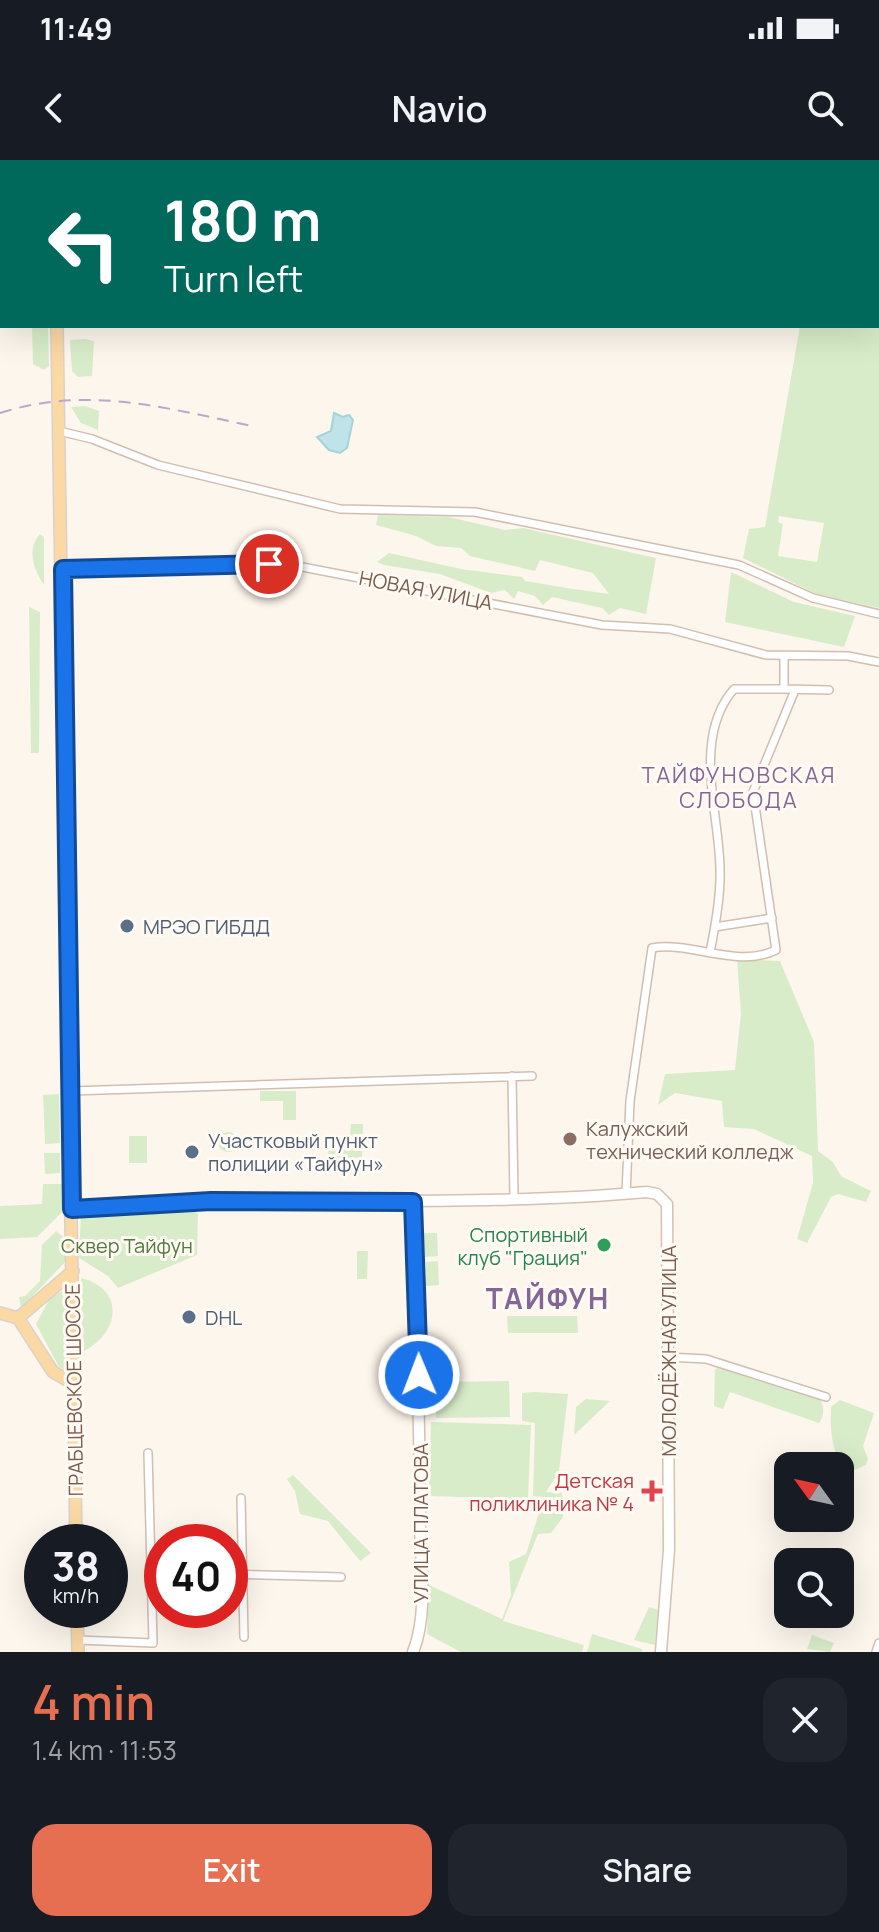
<!DOCTYPE html>
<html lang="en">
<head>
<meta charset="utf-8">
<style>
  body { margin:0; font-family:Manrope,sans-serif; background:#20242c; color:#f1f3f6; height:100vh; display:flex; flex-direction:column; font-size:30px; white-space:nowrap }
  * { box-sizing:border-box; margin:0 }
  p { font-size:26px; color:#9ea1a6 }
  .icon { flex:none; width:44px; height:44px; fill:none; stroke:currentColor; stroke-width:2; stroke-linecap:round; stroke-linejoin:round }
  .map { position:relative; height:1492px; overflow:hidden }
  .side { display:flex; flex-direction:column; background:#171b24; flex:1 }
  .side>* { flex:none }
  .banner { position:absolute; left:0px; top:0px; width:880px; height:168px; box-shadow:0 8px 32px #0002; background:#00695c; color:#fff; overflow:hidden }
  .needle { width:52px; rotate:303deg }
  .tools { position:absolute; left:774px; top:1292px; display:grid; gap:16px }
  .tools a { display:grid; place-items:center; width:80px; height:80px; border-radius:16px; background:#171b24; box-shadow:0 8px 32px #0002; font-size:40px }
  .speed { position:absolute; left:24px; top:1364px; display:flex; gap:16px; font-size:40px; font-weight:700; text-align:center }
  .speed>* { display:grid; place-content:center; width:104px; height:104px; border-radius:50%; background:#171b24; box-shadow:0 8px 32px #0002; line-height:1 }
  .speed small { font-size:20px; font-weight:400 }
  .speed .limit { border:12px solid #d22; background:#fff; color:#111 }
  .pin { position:absolute; display:grid; place-items:center; width:68px; height:68px; color:#fff; margin:-34px; border:4px solid #fff; border-radius:50%; box-shadow:0 2px 8px #0007 }
  .me { position:absolute; width:88px; margin:-44px; rotate:359deg; stroke-linejoin:round; filter:drop-shadow(0 0 6px #0008) }
  .turn { display:flex; align-items:center; gap:28px; height:168px; padding:0 32px; font-size:36px }
  .turn .icon { width:104px; height:104px; stroke-width:2.5 }
  .turn b { display:block; font-size:56px; line-height:68px }
  .round { display:grid; place-items:center; flex:none; width:84px; height:84px; border-radius:24px; background:#20242c }
  .summary { display:flex; align-items:center; justify-content:space-between; height:136px; padding:0 32px }
  h1 { font-size:48px; font-weight:600; line-height:60px; color:#e76f51 }
  .button { display:flex; gap:16px; margin-top:auto; padding:16px 32px }
  .button a { flex:1; height:92px; border-radius:24px; background:#e76f51; color:#fff; font-size:32px; font-weight:600; line-height:92px; text-align:center }
  .button a+a { background:#20242c; color:#f1f3f6 }
  .status { display:flex; justify-content:space-between; align-items:center; height:56px; padding:0 40px; background:#171b24; direction:ltr }
  .status svg { height:22px; fill:currentColor }
  header { display:flex; justify-content:space-between; align-items:center; height:104px; padding:0 32px; background:#171b24; font-size:36px; font-weight:600 }
  .map>svg:first-child { display:block }
  .green { fill:#d8ecc9; fill-rule:evenodd }
  .water { fill:#bfe3e8; stroke:#a5d3da; stroke-width:2 }
  .lines { fill:none; stroke-linecap:round; stroke-linejoin:round }
  .street-casing { stroke:#d1beb0; stroke-width:10 }
  .secondary-casing { stroke:#d6c0b0; stroke-width:13 }
  .primary-casing { stroke:#dad1cd; stroke-width:14 }
  .street { stroke:#fff; stroke-width:7 }
  .secondary { stroke:#fff; stroke-width:10 }
  .primary { stroke:#fbd9a5; stroke-width:11 }
  .rail { stroke:#b9a8c9; stroke-width:2; stroke-dasharray:12 8; stroke-linecap:butt }
  .route-casing { stroke:#114b97; stroke-width:20 }
  .route { stroke:#1a73e8; stroke-width:14 }
  .service-dot { fill:#5c6f8a; stroke:#fffaf3; stroke-width:3 }
  .education-dot { fill:#8d6e63; stroke:#fffaf3; stroke-width:3 }
  .leisure-dot { fill:#2e9e5b; stroke:#fffaf3; stroke-width:3 }
  .health-dot { fill:#e0444e; stroke:#fffaf3; stroke-width:3 }
  .labels { text-anchor:middle; dominant-baseline:central; stroke-width:6; stroke-linejoin:round; paint-order:stroke }
  .street-label { font-size:20px; fill:#7a5c4d; stroke:#fffaf3 }
  .service-label { font-size:20px; fill:#4e5e75; stroke:#fffaf3; text-anchor:start }
  .education-label { font-size:20px; fill:#785e54; stroke:#fffaf3; text-anchor:start }
  .leisure-label { font-size:20px; fill:#27864d; stroke:#fffaf3; text-anchor:end }
  .park-label { font-size:20px; fill:#537a41; stroke:#fffaf3 }
  .health-label { font-size:20px; fill:#be3a42; stroke:#fffaf3; text-anchor:end }
  .neighbourhood-label { font-size:22px; letter-spacing:2px; fill:#846695; stroke:#fffaf3 }
  .district-label { font-size:28px; font-weight:bold; letter-spacing:2px; fill:#846695; stroke:#fffaf3 }
</style>
</head>
<body>
<div class="status"><b>11:49</b><svg viewBox="0 0 49 12"><path d="M0 12V9h3v3zM5 12V6h3v6zM10 12V3h3v9zM15 12V0h3v12zM26 1h20v11H26zM47 4h2v5h-2z"/></svg></div>
<header><svg class="icon" aria-label="back" viewBox="0 0 24 24"><path d="M15 5l-7 7 7 7"/></svg>Navio<svg class="icon" aria-label="search" viewBox="0 0 24 24"><circle cx="10" cy="10" r="6"/><path d="M15 15l6 6"/></svg></header>
<div class="map">
<svg width="879" height="1492" viewBox="0 0 879 1492">
  <rect width="100%" height="100%" fill="#fdf6ec"/>
  <!-- green -->
  <path class="green" d="M840,0h39v448l-63,-14 -73,-36 6,-29 16,-2 35,-201h78v-164h-43zM779,356l45,7 -7,39 -39,-6 5,-32 -5,-2z
    M32,166h16l1,40 -5,4 -11,-6z
    M85,179l9,2 -2,35 -14,1 -6,-6 -2,-31z
    M85,246l14,5 -1,19 -17,-7 -10,-16z
    M378,355l71,2 56,13 18,-2 133,30 -10,56 -26,-6 -11,7 -7,-7 -50,-11 -9,8 -8,-9 -17,-5 -4,8 -9,-9 -14,3 -51,-19 -56,-9 -7,-3 12,-9 72,16 61,8 3,4c29,5 55,9 84,13l-16,-21 -53,-13 -5,11 -65,-15 -9,-8 -25,-2 -20,-10 -40,-11z
    M40,374l4,3v48c-10,-15 -18,-35 -4,-51z
    M731,412l63,30 61,14 -11,31 -119,-25z
    M29,447l11,5 -1,141h-8z
    M737,799l43,2 34,81 4,109 15,11 8,14 30,15 -5,11 -28,-8 -7,3 -24,46 -10,-4 16,-56 -1,-27 -58,-27 -30,-2 -2,-26 -47,-8 -17,12 7,-31 70,-4 6,-56z
    M260,931h36v29h-13v-19h-23z
    M59,934l1,49 -15,1 -2,-49z
    M351,964h12l-1,34 -34,-1 1,-18h21z
    M218 982a10 10 0 1 1 20 0a10 10 0 1 1-20 0Z
    M129,976h18v27h-18z
    M44,993h16v20l-15,1z
    M43,1024h19l1,27 -26,26 -37,2v-33l42,-2z
    M193,1049l5,5 -1,41 -79,33 -10,-12 -29,-18 2,-46z
    M56,1071l10,8v22l-45,47 -2,-11 6,-1 15,-15 2,-36z
    M424,1073h13l1,23 -13,1z
    M357,1091h11l-1,28h-10z
    M438,1101l1,24 -13,1v-24z
    M81,1118c45,11 39,56 1,74z
    M65,1129l4,79 -3,3 -7,-4 -23,-43 14,-26z
    M507,1156h70l1,17h-70z
    M718,1207l102,32c4,8 5,16 -1,24l-89,-31 -7,17 -9,-3 1,-36z
    M509,1221l1,36 -74,1v-36z
    M534,1232l34,2 -9,77 -13,21 16,1 1,24 -12,16 -13,1 -35,87 81,24 -2,7h-121l-34,-18 2,-49 73,34 9,-24 -2,-33 17,-8 18,-57 -11,-1 2,-73 -13,-2v-28z
    M586,1239l24,2 -36,34 2,-28z
    M840,1240l34,13 -11,33 5,13 -2,6 -18,8 -5,-1c-11,-23 -13,-40 -12,-65z
    M431,1262l100,3 -3,74 -99,-3z
    M293,1315l78,78 -11,8 -32,-40 -28,-7 -5,-23 -8,-12z
    M649,1447l9,3 -3,35 -21,-5z
    M592,1474l50,15v3h-55z
    M812,1475l22,8 -4,9 -23,-3z"/>
  <!-- water -->
  <path class="water" d="M334,253l9,4 6,-2 4,5 -6,28 -7,5 -11,-3 -12,-13 14,-6z"/>
  <g class="lines">
    <defs>
      <path id="street" d="M59,271l33,8 66,26 182,44 135,3 264,53 74,33 66,16
        M63,409l229,-4 310,60 68,4 96,26 82,1 31,6
        M784,496v33l45,1
        M715,767l57,-9
        M710,793c5,-27 11,-57 10,-85 -1,-56 -28,-131 14,-179h50
        M512,916l2,122
        M71,931l461,-15
        M626,1034l4,-93 22,-153c40,-7 85,21 124,2l-23,-158 42,-102
        M668,1197l38,2 120,38
        M241,1338l3,139
        M230,1414l111,3
        M78,1480l75,3 -5,-190
        M876,1492l3,-9"/>
      <path id="secondary" d="M72,1049c191,-15 384,0 575,-17l10,2 10,10 2,346 -8,102
        M413,1492c15,-37 8,-88 7,-127 0,-108 -4,-216 -7,-323"/>
      <path id="primary" d="M54,0v2
        M57,166l19,1216
        M0,1153l18,5
        M18,1158l35,54 21,12
        M18,1158l55,-47
        M77,1450l1,42"/>
    </defs>
    <!-- street casing -->
    <use href="#street" class="street-casing"/>
    <!-- secondary casing -->
    <use href="#secondary" class="secondary-casing"/>
    <!-- primary casing -->
    <use href="#primary" class="primary-casing"/>
    <!-- street -->
    <use href="#street" class="street"/>
    <!-- secondary -->
    <use href="#secondary" class="secondary"/>
    <!-- primary -->
    <use href="#primary" class="primary"/>
    <!-- rail -->
    <path class="rail" d="M0,253c88,-28 165,-5 252,13"/>
  </g>
  <g class="lines">
    <defs>
      <path id="route" d="M269,404l-206,5 9,640 139,-8 202,1 6,173"/>
    </defs>
    <!-- route casing -->
    <use href="#route" class="route-casing"/>
    <!-- route -->
    <use href="#route" class="route"/>
  </g>
  <!-- markers -->
  <g class="service-dot">
    <circle cx="127" cy="766" r="8"/>
    <circle cx="192" cy="992" r="8"/>
    <circle cx="189" cy="1157" r="8"/>
  </g>
  <circle class="education-dot" cx="570" cy="979" r="8"/>
  <circle class="leisure-dot" cx="604" cy="1085" r="8"/>
  <path class="health-dot" d="M648 1319h8v8h8v8h-8v8h-8v-8h-8v-8h8z"/>
  <g class="labels">
    <!-- street labels -->
    <g class="street-label">
      <text transform="translate(426 430) rotate(11)">НОВАЯ УЛИЦА</text>
      <text transform="translate(668 1191) rotate(-90)">МОЛОДЁЖНАЯ УЛИЦА</text>
      <text transform="translate(74 1230) rotate(-91)">ГРАБЦЕВСКОЕ ШОССЕ</text>
      <text transform="translate(420 1363) rotate(-90)">УЛИЦА ПЛАТОВА</text>
    </g>
    <!-- service labels -->
    <g class="service-label">
      <text x="143" y="766">МРЭО ГИБДД</text>
      <text x="208" y="980">Участковый пункт<tspan x="208" dy="23">полиции «Тайфун»</tspan></text>
      <text x="205" y="1157">DHL</text>
    </g>
    <!-- education labels -->
    <g class="education-label">
      <text x="586" y="968">Калужский<tspan x="586" dy="23">технический колледж</tspan></text>
    </g>
    <!-- leisure labels -->
    <g class="leisure-label">
      <text x="588" y="1074">Спортивный<tspan x="588" dy="23">клуб "Грация"</tspan></text>
    </g>
    <!-- park labels -->
    <g class="park-label">
      <text x="127" y="1085">Сквер Тайфун</text>
    </g>
    <!-- health labels -->
    <g class="health-label">
      <text x="634" y="1320">Детская<tspan x="634" dy="23">поликлиника № 4</tspan></text>
    </g>
    <!-- neighbourhood labels -->
    <g class="neighbourhood-label">
      <text x="739" y="615">ТАЙФУНОВСКАЯ<tspan x="739" dy="25">СЛОБОДА</tspan></text>
    </g>
    <!-- district labels -->
    <g class="district-label">
      <text x="548" y="1138">ТАЙФУН</text>
    </g>
  </g>
</svg>
<div class="tools">
<a><svg class="needle" viewBox="-14 -14 28 28"><path d="M0-13l5 13h-10z" fill="#e53935"/><path d="M0 13l5-13h-10z" fill="#9ea1a6"/></svg></a>
<a><svg class="icon" aria-label="search" viewBox="0 0 24 24"><circle cx="10" cy="10" r="6"/><path d="M15 15l6 6"/></svg></a>
</div>
<div class="speed"><div>38<small>km/h</small></div><div class="limit">40</div></div>
<div class="pin" style="left:269px;top:404px;background:#d93025"><svg class="icon" aria-label="arrive" viewBox="0 0 24 24"><path d="M6 21V4h12l-3 4 3 4H6"/></svg></div>
<svg class="me" style="left:419px;top:1215px" viewBox="-20 -20 40 40"><circle r="17" fill="#1a73e8" stroke="#fff" stroke-width="3"/><path d="M0-11L8 9 0 5-8 9z" fill="#fff"/></svg>
<div class="banner">
<div class="turn"><svg class="icon" aria-label="left" viewBox="0 0 24 24"><path d="M17 20v-9H6M10 6l-5 5 5 5"/></svg><div><b>180 m</b>Turn left</div></div>
</div>
</div>
<section class="side">
<div class="summary"><div><h1>4 min</h1><p>1.4 km · 11:53</p></div><a class="round"><svg class="icon" aria-label="close" viewBox="0 0 24 24"><path d="M6 6l12 12M18 6L6 18"/></svg></a></div>
<div class="button"><a>Exit</a><a>Share</a></div>
</section>
</body>
</html>
